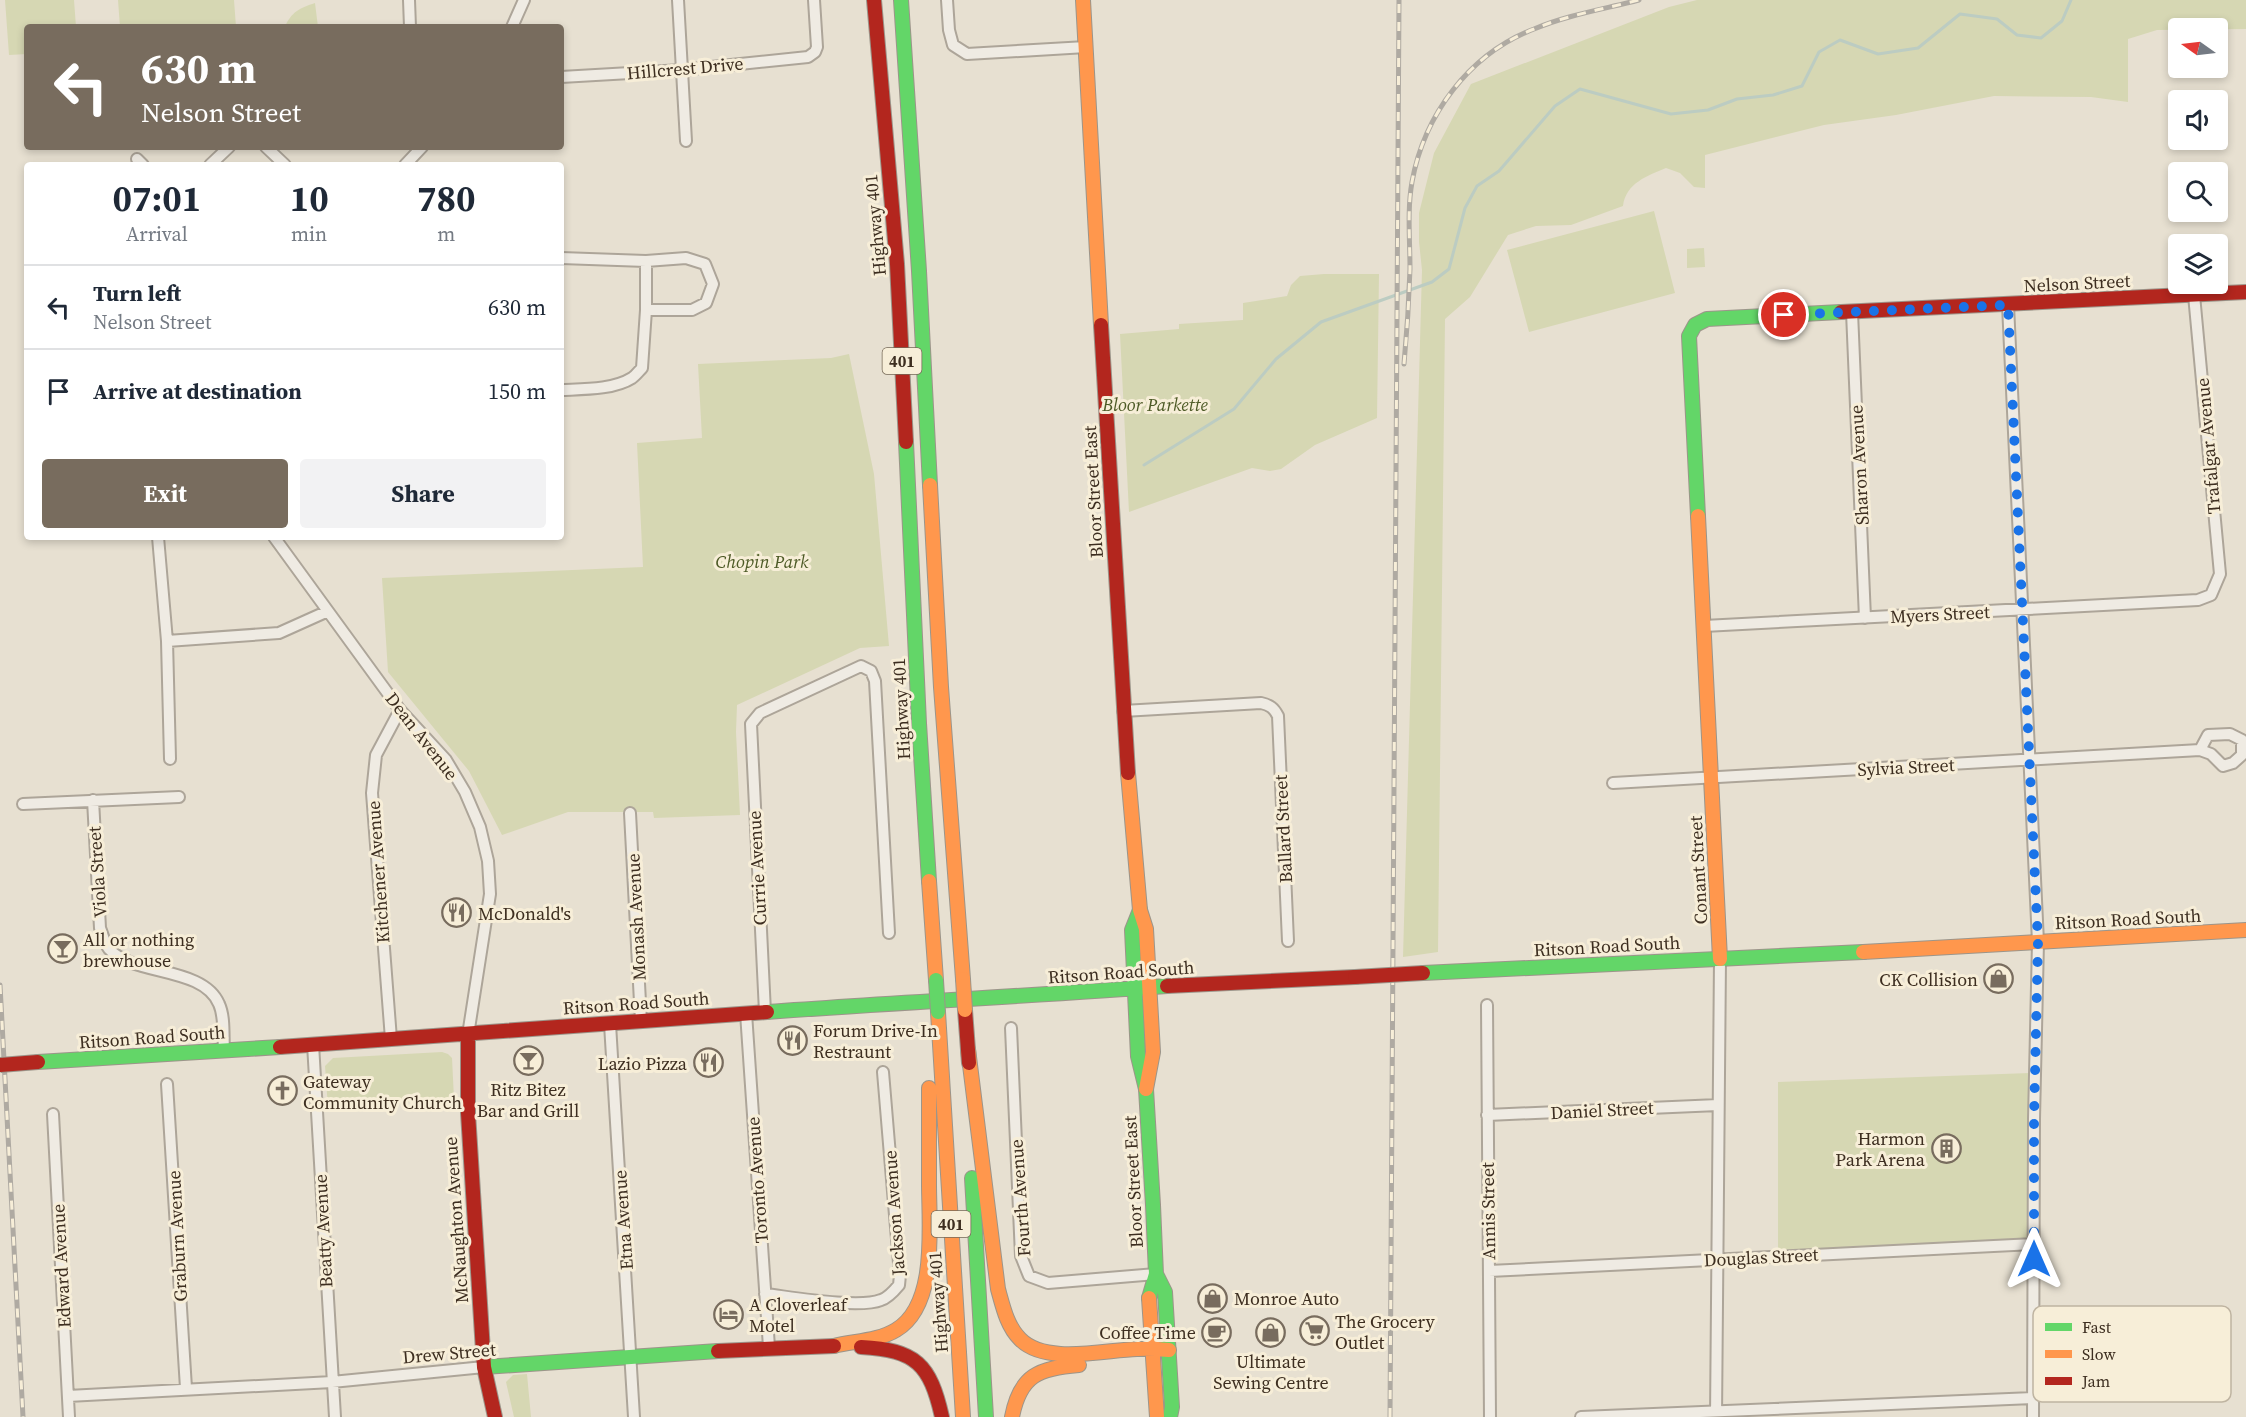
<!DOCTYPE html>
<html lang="en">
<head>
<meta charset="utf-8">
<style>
  body { margin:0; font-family:"Source Serif 4",serif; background:#f2f2f3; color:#1f2937; height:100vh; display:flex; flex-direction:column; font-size:22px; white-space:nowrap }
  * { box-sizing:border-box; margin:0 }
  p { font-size:20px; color:#747a83 }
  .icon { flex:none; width:33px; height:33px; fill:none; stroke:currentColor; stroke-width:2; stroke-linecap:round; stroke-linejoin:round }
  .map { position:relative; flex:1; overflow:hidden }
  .panel { position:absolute; left:24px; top:162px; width:540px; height:378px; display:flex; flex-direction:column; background:#fff; border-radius:6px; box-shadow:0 3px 9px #0003 }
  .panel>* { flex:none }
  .top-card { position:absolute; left:24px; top:24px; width:540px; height:126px; border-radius:6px; box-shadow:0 3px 9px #0003; background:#786c5e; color:#fff; overflow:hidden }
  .needle { width:39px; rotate:284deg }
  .controls { position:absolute; left:2168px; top:18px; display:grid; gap:12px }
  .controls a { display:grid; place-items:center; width:60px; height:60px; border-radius:6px; background:#fff; box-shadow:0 3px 9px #0003; font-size:30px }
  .pin { position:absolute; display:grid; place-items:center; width:51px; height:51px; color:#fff; margin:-26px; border:3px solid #fff; border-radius:50%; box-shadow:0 2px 6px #0007 }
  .me { position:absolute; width:66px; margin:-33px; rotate:0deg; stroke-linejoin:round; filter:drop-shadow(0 0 4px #0008) }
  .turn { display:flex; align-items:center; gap:21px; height:126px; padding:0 18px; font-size:27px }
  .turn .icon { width:78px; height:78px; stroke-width:2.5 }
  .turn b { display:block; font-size:42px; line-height:51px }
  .eta { display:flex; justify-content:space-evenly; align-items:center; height:102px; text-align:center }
  .eta b { font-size:36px; font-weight:700; line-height:42px }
  .cta { display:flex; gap:12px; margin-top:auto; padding:12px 18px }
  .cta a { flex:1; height:69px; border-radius:6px; background:#786c5e; color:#fff; font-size:24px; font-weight:700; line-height:69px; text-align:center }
  .cta a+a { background:#f2f2f3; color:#1f2937 }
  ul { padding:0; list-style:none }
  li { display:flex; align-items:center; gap:18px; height:84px; padding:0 18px; border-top:2px solid #e0e1e3 }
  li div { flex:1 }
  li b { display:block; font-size:22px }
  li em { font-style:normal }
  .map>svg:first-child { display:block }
  .green { fill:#d6d7b3 }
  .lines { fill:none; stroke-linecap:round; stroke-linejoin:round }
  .stream { stroke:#bcccc2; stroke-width:3 }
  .street-casing { stroke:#ada599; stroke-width:14 }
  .fast-casing { stroke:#9c958a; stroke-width:16 }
  .slow-casing { stroke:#9c958a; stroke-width:16 }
  .jam-casing { stroke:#9c958a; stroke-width:16 }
  .street { stroke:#efebe3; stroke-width:10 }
  .fast { stroke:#63d668; stroke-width:14 }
  .slow { stroke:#ff974d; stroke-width:14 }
  .jam { stroke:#b3261e; stroke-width:14 }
  .rail-casing { stroke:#afaaa2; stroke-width:5 }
  .rail { stroke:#f7eed8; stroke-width:3; stroke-dasharray:9; stroke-linecap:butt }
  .fast-bridge-casing { stroke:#9c958a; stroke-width:16; stroke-linecap:butt }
  .slow-bridge-casing { stroke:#9c958a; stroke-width:16; stroke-linecap:butt }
  .jam-bridge-casing { stroke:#9c958a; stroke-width:16; stroke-linecap:butt }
  .fast-bridge { stroke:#63d668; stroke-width:14 }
  .slow-bridge { stroke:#ff974d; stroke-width:14 }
  .jam-bridge { stroke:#b3261e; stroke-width:14 }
  .route { stroke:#1a73e8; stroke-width:10; stroke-dasharray:0 18 }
  .labels { text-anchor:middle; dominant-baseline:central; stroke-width:6; stroke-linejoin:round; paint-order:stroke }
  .shield { fill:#f7eed8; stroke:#756857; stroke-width:1.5 }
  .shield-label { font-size:16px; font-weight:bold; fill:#3d2e20 }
  .street-label { font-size:18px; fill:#3d2e20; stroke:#f7eed8 }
  .park-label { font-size:18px; font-style:italic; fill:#4d5a26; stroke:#f7eed8 }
  .poi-label { font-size:18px; fill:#3d2e20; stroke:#f7eed8; text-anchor:start }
  .key { fill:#f7eed8; stroke:#bfb4a1; stroke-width:1.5 }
  .key-label { font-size:16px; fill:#3d2e20 }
</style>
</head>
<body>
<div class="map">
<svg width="2246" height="1417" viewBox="0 0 2246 1417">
  <rect width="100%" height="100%" fill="#e7e0d1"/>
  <!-- green -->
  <path class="green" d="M5,0h69l2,27h-49v27l-18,1z
    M118,0h116l2,27h-116z
    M1697,0h549v29l-89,1 -29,9v63l-37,-5 -97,-1 -98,19 -72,10 -119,30v33l-11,-1 -14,-14 -14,-5c-19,8 -40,15 -43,38l-52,19 -35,1 -28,9 -38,62 -25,22 -7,633 -35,5 19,-687 -3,-28v-29l15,-60 37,-69 198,-77z
    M315,3l3,24h-33c6,-15 15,-19 30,-24z
    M1654,211l21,82 -146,39 -22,-82z
    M1704,248l1,19 -18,1v-19z
    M1324,274h55l-2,144 -62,27 -34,24 -11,2 -18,-3 -123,44 -9,-178 59,-5v-5l64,-4v-17l44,-7 4,-11 9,-9z
    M849,354l25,120 15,172 -29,2 -123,57 -1,27 4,83 -86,3 -1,-6h-85l-66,23 -33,-64 -81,-99 -6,-94 261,-11 -6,-124 65,-5 -4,-74 133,-6z
    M442,1052l6,2 4,4 2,41 -126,9 -3,-42 8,-8z
    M2030,1073v168l-252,13v-172z
    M527,1374l4,43h-17l-8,-35 7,-7z"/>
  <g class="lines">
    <!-- stream -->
    <path class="stream" d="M1144,465l90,-56 42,-50 45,-37 111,-40 17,-13 16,-61 12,-22 22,-15 56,-65 25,-17 91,25 37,-4 29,-11 36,-4 29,-9 17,-34 21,-12 38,14 40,-6 42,-34 37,5 20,16 24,3 21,-17 9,-21"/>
    <defs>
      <path id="street" d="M409,0l1,27
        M678,0l8,141
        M947,0l2,30 4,15 14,9 119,-7
        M512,27l12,-27
        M561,77l121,-7 126,-13 7,-5 2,-5 -3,-47
        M266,147l19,18
        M137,159l6,6
        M210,165l19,-18
        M405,165l17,-18
        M561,258l85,3 40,-3 19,6 8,20 -7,19 -14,7h-46
        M2008,305l30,637 -4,177 -1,298
        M1852,312l13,306
        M561,390c21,-1 52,0 71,-12 3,-2 7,-7 10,-10l4,-58v-49
        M158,537l9,104 3,118
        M274,537l126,173 46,50 19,32 15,35 8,34 2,33 -22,141
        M1704,626l494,-26 13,-5 9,-21 -26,-279
        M167,641l112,-8 49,-22
        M1123,711l138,-8c9,2 13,5 17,13l10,225
        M1613,783l587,-33 8,-15 22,-1 12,6v15l-9,8 -10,3 -12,-12 -11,-4
        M93,800l7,128c3,7 4,15 9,21 24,27 94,17 110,55 6,13 4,32 5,46
        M23,804l156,-7
        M630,813l11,208
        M1487,1005l3,412
        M765,1012l-14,-288 9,-11 101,-47 10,5 4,10 14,252
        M746,1013l23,334
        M610,1024l24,393
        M1011,1028l10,228 8,20 19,7 108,-9
        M391,1039l-19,-246 4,-38 24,-45
        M313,1044l22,373
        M167,1084l19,304
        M53,1114l16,303
        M1487,1115l231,-10
        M1489,1271l545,-27
        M765,1294c26,3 94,15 116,6 7,-2 13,-9 18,-15l1,-10 -17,-203
        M68,1396l264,-14 152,-15
        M1581,1417l452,-19
        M1716,1417l4,-458"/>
      <path id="fast" d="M901,0l18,271 11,214
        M906,442l13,281 10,158
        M1698,516l-9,-180 6,-11 12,-6 134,-7
        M1140,910l-8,20 6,126 8,33 7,116 3,69 -7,24
        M1423,973l440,-21
        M767,1012c133,-10 266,-16 400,-26
        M38,1062l242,-15
        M972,1178l14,239
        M1156,1274l9,18 7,115 -2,10
        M484,1367l234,-16"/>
      <path id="slow" d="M1083,0l18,325
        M930,485l11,202 22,292
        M1698,516l22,443
        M1128,773l12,137 6,19 7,123 -7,37
        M929,881l7,99
        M1863,952l383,-22
        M938,1012l25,405
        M968,1049l30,240c5,18 9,37 22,50 25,26 84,11 117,10 10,-1 21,0 32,1
        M1149,1298l8,119
        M834,1346c20,-5 44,-5 62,-16 42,-25 33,-104 33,-146 0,-32 0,-64 0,-96
        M1012,1417c8,-42 27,-49 67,-52"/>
      <path id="jam" d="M874,0l23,264 9,178
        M1841,312l405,-20
        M1101,325l27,448
        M1167,986l188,-9
        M965,1010l4,53
        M468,1035v78l16,254 11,50
        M280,1047l487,-35
        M861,1347c55,3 69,17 81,70
        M718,1351l116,-5"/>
    </defs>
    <!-- street casing -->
    <use href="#street" class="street-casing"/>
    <!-- fast casing -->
    <use href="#fast" class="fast-casing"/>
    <!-- slow casing -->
    <use href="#slow" class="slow-casing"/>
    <!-- jam casing -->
    <use href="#jam" class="jam-casing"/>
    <!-- street -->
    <use href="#street" class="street"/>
    <!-- fast -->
    <use href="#fast" class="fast"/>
    <!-- slow -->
    <use href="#slow" class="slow"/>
    <!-- jam -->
    <use href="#jam" class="jam"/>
    <defs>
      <path id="rail" d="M1404,364c3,-32 5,-64 6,-95 0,-29 -3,-59 2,-87 12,-67 57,-128 122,-153 33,-14 70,-20 105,-29
        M0,985l23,432
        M1390,1417l9,-1417"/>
    </defs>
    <!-- rail casing -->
    <use href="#rail" class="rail-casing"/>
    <!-- rail -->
    <use href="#rail" class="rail"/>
    <defs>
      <path id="fast-bridge" d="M936,980l2,32"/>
      <path id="slow-bridge" d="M963,979l2,31"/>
      <path id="jam-bridge" d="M1355,977l68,-4
        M0,1065l38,-3"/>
    </defs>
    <!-- fast-bridge casing -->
    <use href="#fast-bridge" class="fast-bridge-casing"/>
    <!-- slow-bridge casing -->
    <use href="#slow-bridge" class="slow-bridge-casing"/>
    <!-- jam-bridge casing -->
    <use href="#jam-bridge" class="jam-bridge-casing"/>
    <!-- fast-bridge -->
    <use href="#fast-bridge" class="fast-bridge"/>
    <!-- slow-bridge -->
    <use href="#slow-bridge" class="slow-bridge"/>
    <!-- jam-bridge -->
    <use href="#jam-bridge" class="jam-bridge"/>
  </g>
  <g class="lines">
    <!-- route -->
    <path class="route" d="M1784,315l224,-10 30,637 -4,177v140"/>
  </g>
  <!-- icons -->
  <defs>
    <symbol id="restaurant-ring" viewBox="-11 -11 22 22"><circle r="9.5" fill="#f7eed8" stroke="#786c5e" stroke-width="1.5"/><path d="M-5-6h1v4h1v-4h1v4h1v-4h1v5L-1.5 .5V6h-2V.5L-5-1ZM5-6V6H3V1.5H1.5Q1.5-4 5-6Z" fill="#786c5e"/></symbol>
    <symbol id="bar-ring" viewBox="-11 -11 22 22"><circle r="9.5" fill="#f7eed8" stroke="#786c5e" stroke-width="1.5"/><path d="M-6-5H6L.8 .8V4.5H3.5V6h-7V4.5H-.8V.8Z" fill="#786c5e"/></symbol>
    <symbol id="shop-ring" viewBox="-11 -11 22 22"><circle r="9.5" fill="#f7eed8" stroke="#786c5e" stroke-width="1.5"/><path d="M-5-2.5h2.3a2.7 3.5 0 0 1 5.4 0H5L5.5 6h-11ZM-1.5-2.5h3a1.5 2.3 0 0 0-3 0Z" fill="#786c5e"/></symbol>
    <symbol id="church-ring" viewBox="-11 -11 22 22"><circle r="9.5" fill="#f7eed8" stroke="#786c5e" stroke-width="1.5"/><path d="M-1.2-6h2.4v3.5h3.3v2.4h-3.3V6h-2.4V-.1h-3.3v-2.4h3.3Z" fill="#786c5e"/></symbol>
    <symbol id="building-ring" viewBox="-11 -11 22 22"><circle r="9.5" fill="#f7eed8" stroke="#786c5e" stroke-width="1.5"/><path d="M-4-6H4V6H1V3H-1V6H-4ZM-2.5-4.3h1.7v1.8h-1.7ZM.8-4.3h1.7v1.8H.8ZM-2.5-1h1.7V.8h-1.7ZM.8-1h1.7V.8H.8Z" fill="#786c5e"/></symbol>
    <symbol id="hotel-ring" viewBox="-11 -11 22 22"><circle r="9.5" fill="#f7eed8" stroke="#786c5e" stroke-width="1.5"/><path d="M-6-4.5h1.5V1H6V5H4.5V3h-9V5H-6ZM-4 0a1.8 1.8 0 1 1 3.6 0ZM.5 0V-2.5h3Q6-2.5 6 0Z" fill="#786c5e"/></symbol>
    <symbol id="supermarket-ring" viewBox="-11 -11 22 22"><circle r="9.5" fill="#f7eed8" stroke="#786c5e" stroke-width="1.5"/><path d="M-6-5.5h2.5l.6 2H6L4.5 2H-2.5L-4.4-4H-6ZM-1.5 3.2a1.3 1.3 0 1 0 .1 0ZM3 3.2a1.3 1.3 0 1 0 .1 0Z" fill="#786c5e"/></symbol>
    <symbol id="cafe-ring" viewBox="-11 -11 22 22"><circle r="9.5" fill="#f7eed8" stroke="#786c5e" stroke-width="1.5"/><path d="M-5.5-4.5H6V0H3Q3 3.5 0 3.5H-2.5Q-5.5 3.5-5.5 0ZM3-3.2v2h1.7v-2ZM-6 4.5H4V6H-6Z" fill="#786c5e"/></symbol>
  </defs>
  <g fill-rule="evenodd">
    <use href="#restaurant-ring" x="440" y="896" width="33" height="33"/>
    <use href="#bar-ring" x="46" y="932" width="33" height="33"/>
    <use href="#shop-ring" x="1982" y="962" width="33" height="33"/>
    <use href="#restaurant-ring" x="776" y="1024" width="33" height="33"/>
    <use href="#bar-ring" x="512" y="1044" width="33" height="33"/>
    <use href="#restaurant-ring" x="692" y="1046" width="33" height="33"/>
    <use href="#church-ring" x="266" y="1074" width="33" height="33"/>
    <use href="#building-ring" x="1930" y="1132" width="33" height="33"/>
    <use href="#shop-ring" x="1196" y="1282" width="33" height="33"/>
    <use href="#hotel-ring" x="712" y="1298" width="33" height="33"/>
    <use href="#supermarket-ring" x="1298" y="1314" width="33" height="33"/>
    <use href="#cafe-ring" x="1200" y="1316" width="33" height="33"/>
    <use href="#shop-ring" x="1254" y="1316" width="33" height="33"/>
  </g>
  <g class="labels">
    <!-- shield labels -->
    <g class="shield">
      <rect x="882.5" y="348" width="39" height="26" rx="4.5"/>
      <rect x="931.5" y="1211" width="39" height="26" rx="4.5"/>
    </g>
    <g class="shield-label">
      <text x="902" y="361">401</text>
      <text x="951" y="1224">401</text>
    </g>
    <!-- street labels -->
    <g class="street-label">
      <text transform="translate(685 68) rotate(-5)">Hillcrest Drive</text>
      <text transform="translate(875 225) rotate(-95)">Highway 401</text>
      <text transform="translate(2077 283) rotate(-3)">Nelson Street</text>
      <text transform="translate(2208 446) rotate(-95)">Trafalgar Avenue</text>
      <text transform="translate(1859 465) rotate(-93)">Sharon Avenue</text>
      <text transform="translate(1093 492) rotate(-93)">Bloor Street East</text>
      <text transform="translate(1940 614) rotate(-3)">Myers Street</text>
      <text transform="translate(901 709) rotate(-93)">Highway 401</text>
      <text transform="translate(422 736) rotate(52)">Dean Avenue</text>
      <text transform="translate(1906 767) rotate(-3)">Sylvia Street</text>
      <text transform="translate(1283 829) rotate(-93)">Ballard Street</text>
      <text transform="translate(757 868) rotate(-93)">Currie Avenue</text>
      <text transform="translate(1698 870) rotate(-93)">Conant Street</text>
      <text transform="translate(97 872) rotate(-94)">Viola Street</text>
      <text transform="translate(378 872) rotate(-94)">Kitchener Avenue</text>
      <text transform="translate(636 917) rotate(-93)">Monash Avenue</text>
      <text transform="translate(2128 919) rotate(-3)">Ritson Road South</text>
      <text transform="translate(1607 946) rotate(-3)">Ritson Road South</text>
      <text transform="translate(1121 972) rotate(-4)">Ritson Road South</text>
      <text transform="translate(636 1003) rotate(-4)">Ritson Road South</text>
      <text transform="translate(152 1037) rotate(-4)">Ritson Road South</text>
      <text transform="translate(1602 1110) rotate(-3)">Daniel Street</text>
      <text transform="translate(757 1180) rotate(-94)">Toronto Avenue</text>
      <text transform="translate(1133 1182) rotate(-93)">Bloor Street East</text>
      <text transform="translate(1020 1198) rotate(-94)">Fourth Avenue</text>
      <text transform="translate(1488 1211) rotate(-91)">Annis Street</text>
      <text transform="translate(894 1213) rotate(-94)">Jackson Avenue</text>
      <text transform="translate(456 1220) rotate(-94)">McNaughton Avenue</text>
      <text transform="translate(623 1220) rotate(-94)">Etna Avenue</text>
      <text transform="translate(323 1231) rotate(-93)">Beatty Avenue</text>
      <text transform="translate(177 1236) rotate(-93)">Graburn Avenue</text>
      <text transform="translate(1761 1257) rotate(-3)">Douglas Street</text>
      <text transform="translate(61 1266) rotate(-93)">Edward Avenue</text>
      <text transform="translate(938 1302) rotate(-94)">Highway 401</text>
      <text transform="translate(449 1353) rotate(-5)">Drew Street</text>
    </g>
    <!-- park labels -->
    <g class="park-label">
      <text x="1155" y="404">Bloor Parkette</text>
      <text x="762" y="561">Chopin Park</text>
    </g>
    <!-- poi labels -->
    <g class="poi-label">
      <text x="478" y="913">McDonald's</text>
      <text x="83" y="939">All or nothing<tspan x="83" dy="21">brewhouse</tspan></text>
      <text x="1978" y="979" text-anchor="end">CK Collision</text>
      <text x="813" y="1030">Forum Drive-In<tspan x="813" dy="21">Restraunt</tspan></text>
      <text x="687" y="1063" text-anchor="end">Lazio Pizza</text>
      <text x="303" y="1081">Gateway<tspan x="303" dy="21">Community Church</tspan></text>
      <text x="528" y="1089" text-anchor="middle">Ritz Bitez<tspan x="528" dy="21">Bar and Grill</tspan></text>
      <text x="1925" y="1138" text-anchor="end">Harmon<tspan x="1925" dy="21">Park Arena</tspan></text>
      <text x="1234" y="1298">Monroe Auto</text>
      <text x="749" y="1304">A Cloverleaf<tspan x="749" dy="21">Motel</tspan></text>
      <text x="1335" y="1321">The Grocery<tspan x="1335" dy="21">Outlet</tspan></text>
      <text x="1196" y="1332" text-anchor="end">Coffee Time</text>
      <text x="1271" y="1361" text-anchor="middle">Ultimate<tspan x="1271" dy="21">Sewing Centre</tspan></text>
    </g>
  </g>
  <!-- legend -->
  <rect x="2033" y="1306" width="198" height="96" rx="9" class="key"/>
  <rect x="2045" y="1323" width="27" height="8" fill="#63d668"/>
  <rect x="2045" y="1350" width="27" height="8" fill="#ff974d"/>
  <rect x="2045" y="1377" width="27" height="8" fill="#b3261e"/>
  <g class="key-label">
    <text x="2082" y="1333">Fast</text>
    <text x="2082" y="1360">Slow</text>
    <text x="2082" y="1387">Jam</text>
  </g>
</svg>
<div class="controls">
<a><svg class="needle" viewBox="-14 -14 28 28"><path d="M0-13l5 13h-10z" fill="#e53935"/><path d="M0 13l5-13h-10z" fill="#747a83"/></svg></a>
<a><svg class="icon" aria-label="sound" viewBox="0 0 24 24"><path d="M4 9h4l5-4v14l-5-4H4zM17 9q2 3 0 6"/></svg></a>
<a><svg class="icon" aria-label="search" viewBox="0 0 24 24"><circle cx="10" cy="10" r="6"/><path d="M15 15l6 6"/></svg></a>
<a><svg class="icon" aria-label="layers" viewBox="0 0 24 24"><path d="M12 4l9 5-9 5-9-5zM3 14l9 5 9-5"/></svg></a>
</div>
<div class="pin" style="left:1784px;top:315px;background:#d93025"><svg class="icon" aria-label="arrive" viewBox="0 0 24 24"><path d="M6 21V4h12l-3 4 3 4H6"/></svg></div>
<svg class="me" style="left:2034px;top:1259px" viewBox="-20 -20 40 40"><path d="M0-17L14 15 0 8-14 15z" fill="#1a73e8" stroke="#fff" stroke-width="4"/></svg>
<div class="top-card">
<div class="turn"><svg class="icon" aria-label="left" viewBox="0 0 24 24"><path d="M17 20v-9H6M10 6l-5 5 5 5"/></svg><div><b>630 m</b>Nelson Street</div></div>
</div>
<section class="panel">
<div class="eta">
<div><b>07:01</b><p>Arrival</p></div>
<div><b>10</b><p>min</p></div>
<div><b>780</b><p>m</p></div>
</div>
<ul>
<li><svg class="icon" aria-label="left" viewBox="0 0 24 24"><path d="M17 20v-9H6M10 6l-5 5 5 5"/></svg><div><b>Turn left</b><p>Nelson Street</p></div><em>630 m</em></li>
<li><svg class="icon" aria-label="arrive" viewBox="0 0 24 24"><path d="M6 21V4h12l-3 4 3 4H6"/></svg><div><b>Arrive at destination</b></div><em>150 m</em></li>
</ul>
<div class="cta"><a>Exit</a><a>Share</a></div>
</section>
</div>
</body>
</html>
